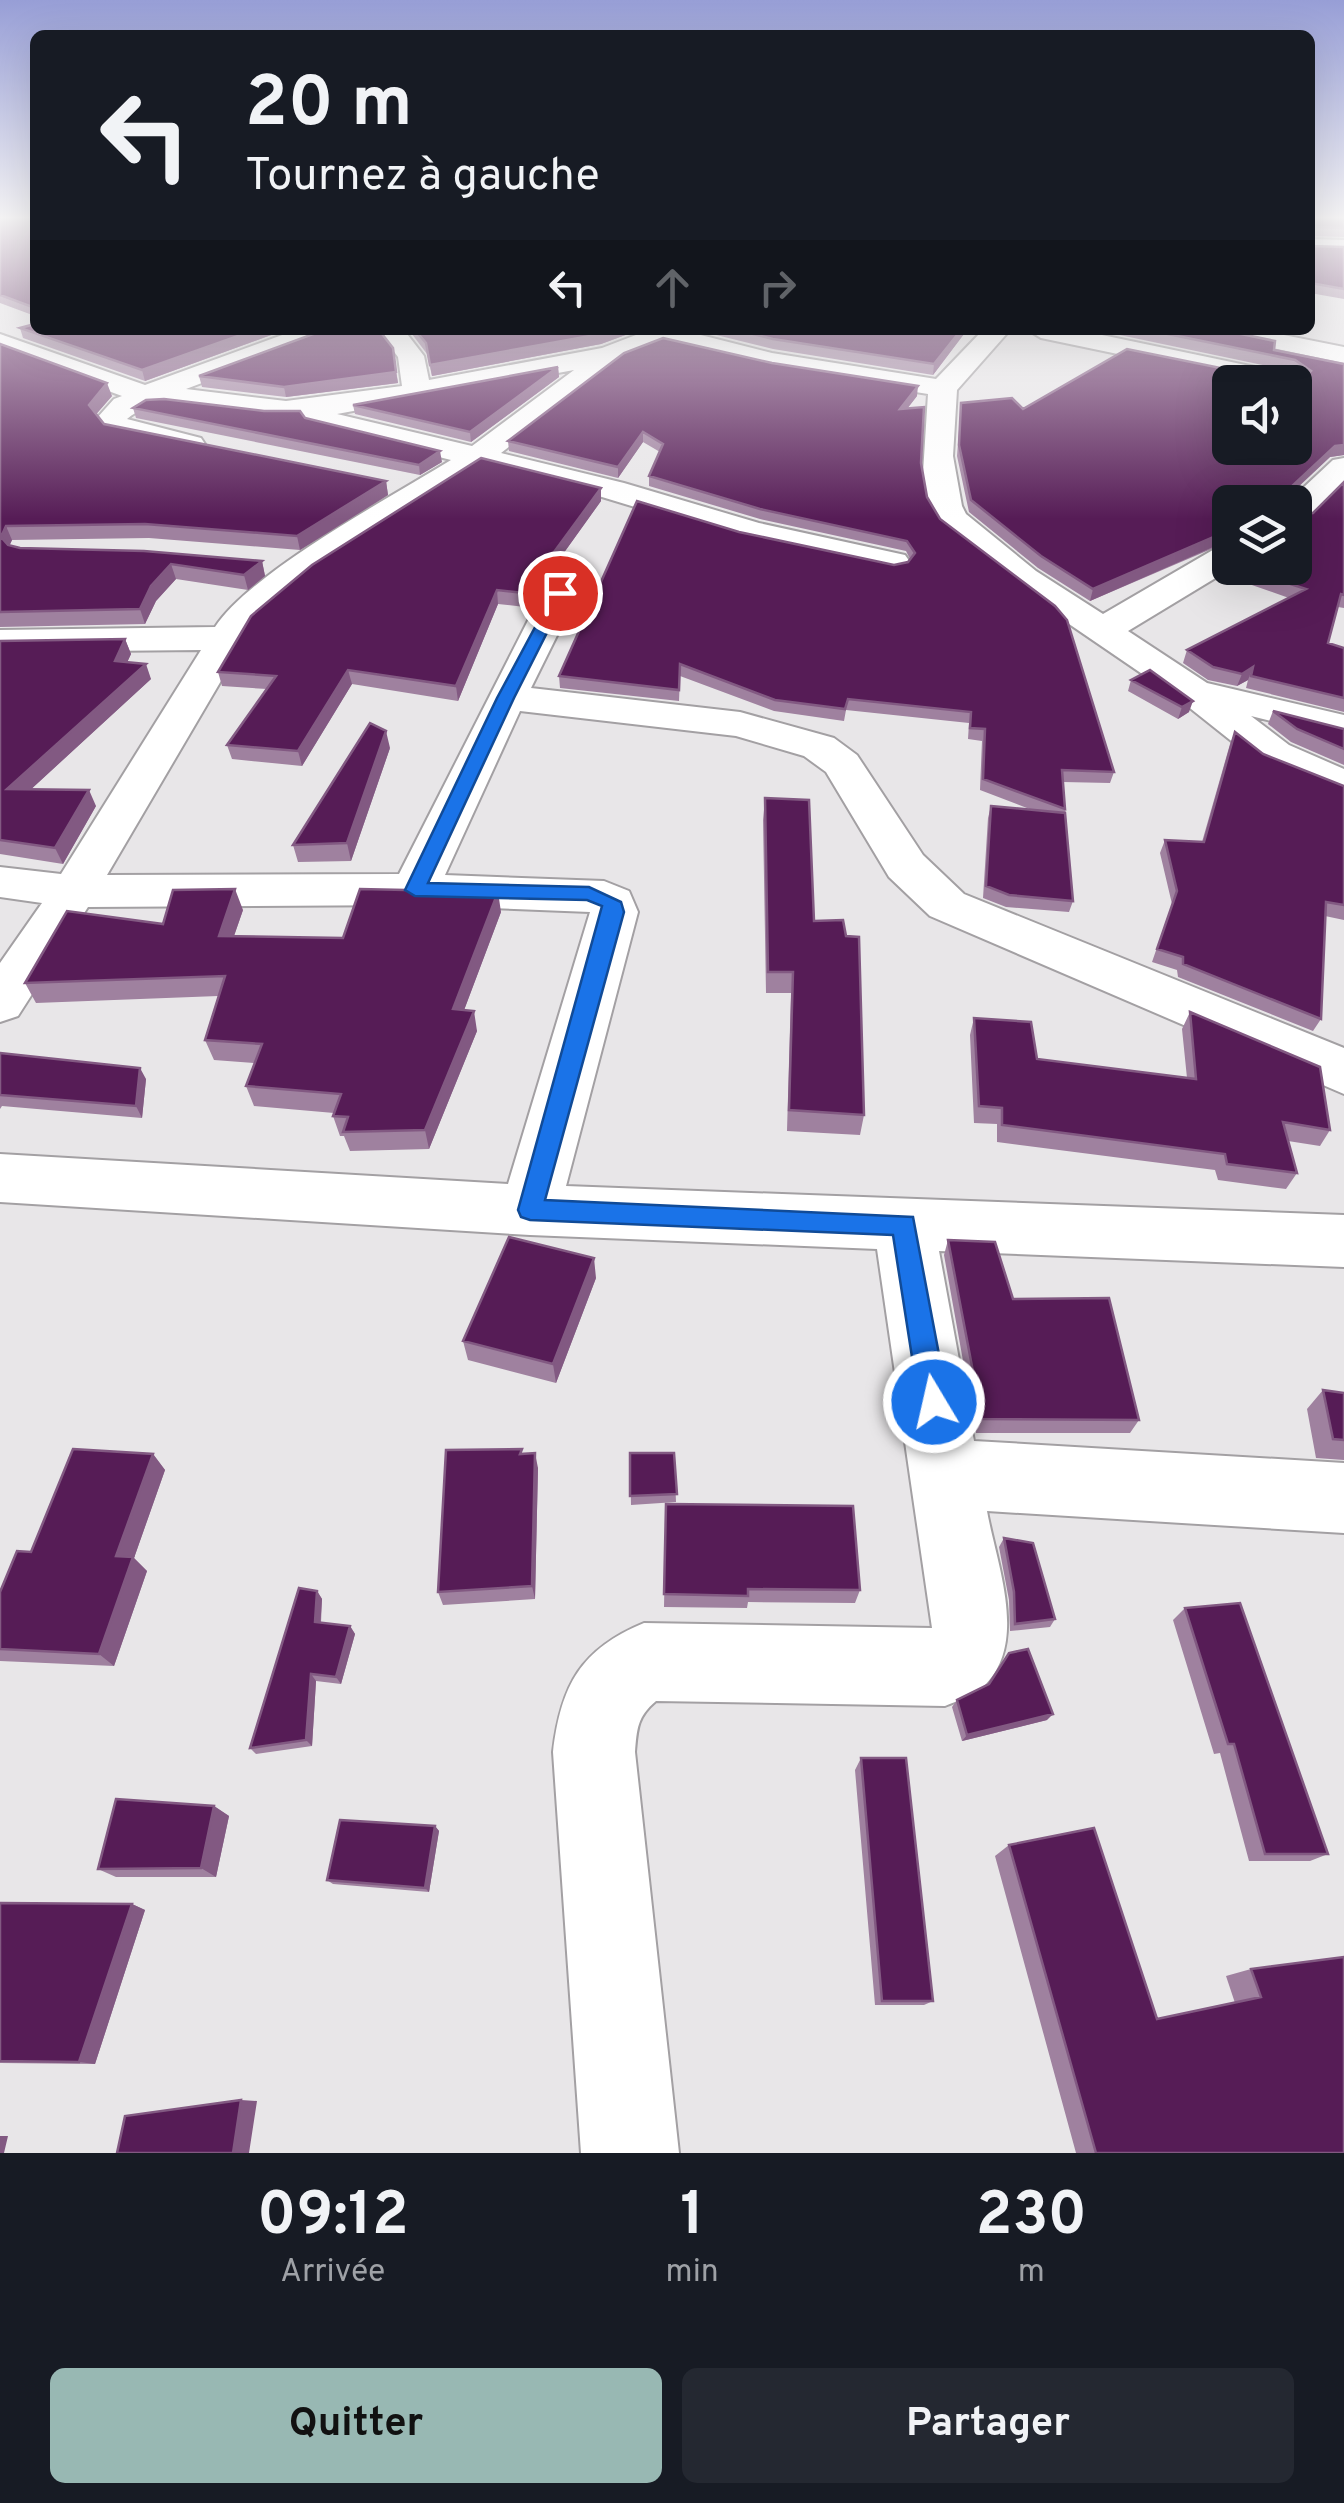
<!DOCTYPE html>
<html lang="fr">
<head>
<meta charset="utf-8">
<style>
  body { margin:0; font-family:Overpass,sans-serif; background:#242831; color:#f1f3f6; height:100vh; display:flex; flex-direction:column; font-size:38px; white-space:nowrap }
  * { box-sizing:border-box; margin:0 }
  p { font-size:32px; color:#9ea1a6 }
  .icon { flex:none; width:55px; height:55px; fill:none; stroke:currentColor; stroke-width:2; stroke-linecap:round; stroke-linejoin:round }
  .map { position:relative; height:2153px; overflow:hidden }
  .sheet { display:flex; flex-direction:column; background:#171b24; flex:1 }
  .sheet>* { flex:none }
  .banner { position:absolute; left:30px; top:30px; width:1285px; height:305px; border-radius:15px; box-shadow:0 10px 40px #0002; background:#171b24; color:#f1f3f6; overflow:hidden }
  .controls { position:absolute; left:1212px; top:365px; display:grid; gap:20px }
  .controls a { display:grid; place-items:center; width:100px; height:100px; border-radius:15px; background:#171b24; box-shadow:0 10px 40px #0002; font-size:50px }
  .pin { position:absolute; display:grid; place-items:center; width:85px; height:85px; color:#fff; margin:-42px; border:5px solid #fff; border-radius:50%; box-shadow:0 2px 10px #0007 }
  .me { position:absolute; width:110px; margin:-55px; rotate:351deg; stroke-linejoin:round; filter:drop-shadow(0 0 8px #0008) }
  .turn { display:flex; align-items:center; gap:35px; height:210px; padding:0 50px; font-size:45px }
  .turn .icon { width:130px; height:130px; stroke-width:2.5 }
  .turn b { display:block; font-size:70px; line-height:85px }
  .lanes { display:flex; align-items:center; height:95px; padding:0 50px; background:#0003; justify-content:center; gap:50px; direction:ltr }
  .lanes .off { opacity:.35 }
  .eta { display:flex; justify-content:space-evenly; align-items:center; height:170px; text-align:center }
  .eta b { font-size:60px; font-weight:700; line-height:70px }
  .primary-button { display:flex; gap:20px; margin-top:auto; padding:20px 50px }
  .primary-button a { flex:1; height:115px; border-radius:15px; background:#98b8b3; color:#111; font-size:40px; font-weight:700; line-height:115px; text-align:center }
  .primary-button a+a { background:#242831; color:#f1f3f6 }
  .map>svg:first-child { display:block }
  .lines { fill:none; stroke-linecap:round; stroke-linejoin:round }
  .minor-casing { stroke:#a3a0a3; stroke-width:4 }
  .minor { fill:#fff; fill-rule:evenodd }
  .wall { fill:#9f819f }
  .shaded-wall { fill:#825982 }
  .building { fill:#561c56; stroke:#825982; stroke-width:2.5; fill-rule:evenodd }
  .route { fill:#1a73e8; stroke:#114b97; stroke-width:2.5 }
</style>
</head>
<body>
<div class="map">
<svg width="1344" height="2153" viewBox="0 0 1344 2153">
  <rect width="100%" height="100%" fill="#e8e6e8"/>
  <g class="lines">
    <defs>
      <path id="minor" d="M1310,239l34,1v14l-34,-1z
        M296,330h37l-4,5 -143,54 100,12 116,-15 -4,-29 -20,-27h26l20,26 5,24 173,-32 47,-18h32l91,23 164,26 47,-49h27l-53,60 -4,66 9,50 4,8 70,57 67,43 115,-67 12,-3 2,24 -104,63 79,52 137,32v24l-93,-23 38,29 55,24v29l-85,-35 -83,-66 -164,-112 -71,-58 -12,-21 -6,-33 5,-79 -156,-25 -109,-26 -41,16 -121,94 123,30 135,40 146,32 5,7 -5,7 -12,3 -153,-33 -138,-42 -120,-30 -169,109 -61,52 -145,247 292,-1 143,-281 5,-8 13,-3 13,3 5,8 -47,95 209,24 94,26 23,17 66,100 41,39 380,154v46l-414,-178 -41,-39 -63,-105 -22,-16 -68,-20 -216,-25 -75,164 159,6 25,10 9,21 -72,274 778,29v52l-405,-16 35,190 370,22v70l-357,-22c9,51 41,129 -1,173 -11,12 -27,16 -41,22l-289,-5c-19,16 -19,28 -21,51l44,401h-98l-28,-401c8,-67 28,-103 91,-129l288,5 -55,-379 -347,-14 -530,-33v-48l508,30 82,-272 -175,-7 -327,2 -70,109 -18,6v-59l42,-60 -42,-6v-30l61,7 140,-224 -201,2v-22l215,-3c36,-55 176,-130 236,-167l-143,-36 -4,-7c-46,3 -144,-30 -177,2l74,19 4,6 -4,6 -11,3 -81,-19 -12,-16 17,-19 8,-3 -122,-45v-17l145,51zM574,370l-102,76 -135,-32z
        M1028,330h50l211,44 14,8 -8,7v-7h-43l-211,-44z
        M1218,330h40l86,17v16l-124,-26z
        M1344,458v26l-37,37 -12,3v-22h-7l45,-42z"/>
    </defs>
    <!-- minor casing -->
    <use href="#minor" class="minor-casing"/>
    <!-- minor -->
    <use href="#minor" class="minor"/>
  </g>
  <!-- wall -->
  <path class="wall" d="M0,217h35v99l-35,-13z
    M1310,217h34v20l-34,-1v10l34,1v52l-34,-6z
    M20,328l15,2h250l-140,51 -122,-43z
    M409,330h230l-38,14 -169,32 -5,-22z
    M696,330h271l-34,45 -160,-26z
    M1096,330h126l52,20 70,14v91l-14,2 -38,36 5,22 16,-2 31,-31v126l-6,-1 -10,36 16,5v64l-98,-24 2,-8 -11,6 -29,-6 -25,-17 4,-13 102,-52 -63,-22 4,-11v3h65l-65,-66v39l-140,60 -52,-33 -69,-56 -12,-56 4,-53 62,6 232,-34 44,7 3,-3 -11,-8z
    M0,344l112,52 -16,18 8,10 282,57 2,14 -88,55 -151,-12 -137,2 -3,6 11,2 242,13 3,15 -17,14 -72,-11 -20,22 -11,23 -145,3z
    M393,348l5,35 -112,14 -84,-10 -3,-11z
    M558,367l1,10 -88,65 -116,-28 -2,-9z
    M917,396l-10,13 14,54 6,34 13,22 174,253 -4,11 -47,-1 10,119 -4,11 -63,-5 -23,-9 5,-80 3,-12 41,4 -52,-20 2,-49 -14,-2 1,-16 -123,-13 -2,11 -70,-10 -94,-35 -1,25 -119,-13 -1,-12 180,-144 155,33 14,-3 2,-3 -4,-8 -146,-32 -111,-33v-10l11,-24 -17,-10 -25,36 -109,-27 -1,-10z
    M133,408l172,10 137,44 -22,13 -284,-57z
    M601,488v13l-76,106 -27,-3 -40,97 -106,-17 -50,82 -70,-7 -5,-14 40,-56 -45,-3 -4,-14z
    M125,639l6,15 -4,8 24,17 -120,110 65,17 -33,58 -63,-10v-213z
    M1150,670l39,42 -11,7 -50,-28 3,-11z
    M1273,711l71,18v36l-53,-23 -23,-18z
    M1235,732l28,22 81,32v134l-19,-4 -4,103 -8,12 -135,-54 -1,-7 -25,-8 20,-58 -12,-51 5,-13 37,2 28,-98z
    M390,748l-39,113 -53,1 -5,-17z
    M765,798l49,123 32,15 18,179 -4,20 -73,-4 4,-138h-25l-3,-173z
    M243,910l-9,26 109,2 158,-26 -37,98 13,21 -48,118 -79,2 -6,-15h-4l-7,-20 1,-3 -80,-7 -8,-20 8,-23 -40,-3 -9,-20 13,-44 -182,7 -11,-20 138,-59z
    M1190,1012l140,118 -10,16 -32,-5 9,32 -11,16 -68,-9 -3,-10 -218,-28v-18l-23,-1 -4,-88 4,-17 63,41 150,19 -5,-49z
    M0,1053l146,26 -4,39 -140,-12 -2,3z
    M948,1240l65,59 126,121 -9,13h-154l-32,-178z
    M596,1278l-40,105 -88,-23 -5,-19z
    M1323,1390l21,3v67l-28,-2 -9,-49z
    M523,1453l15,15 -3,131 -92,6 -5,-13z
    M630,1453h44l2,49 -45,3z
    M153,1454l12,16 -31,88 13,13 -33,95 -114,-5v-69l31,-40z
    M666,1504l194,86 -5,13 -107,-1 -1,6 -83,-1z
    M1004,1538l51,81 -5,8 -40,4 -1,-31 -10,-53z
    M317,1591l5,8 -1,24 29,3 5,8 -14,50 -25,-3 -4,65 -56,8 -6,-6z
    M1185,1608l143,246 -18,7h-61l-29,-108 -6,1 -41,-134z
    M957,1700l90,20 -85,21 -10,-34z
    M861,1758l72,243 -9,4h-49l-20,-235z
    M214,1806l15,10 -13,61h-100l-18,-8z
    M435,1826l4,5 -10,61 -96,-8 -6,-4z
    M1009,1845l148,174 78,-16 -9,-27 25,-7 93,184h-268l-81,-297z
    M0,1903l132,1 13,6 -50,154 -95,-1z"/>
  <!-- shaded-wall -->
  <path class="shaded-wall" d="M255,330h30l-140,51 -3,-11z
    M612,330h27l-38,14 -169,32 -2,-11z
    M961,330h6l-34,45 1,-11z
    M558,367l1,10 -88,65 -1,-10z
    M396,372l2,11 -112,14 -2,-10z
    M107,383l5,13 -19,22 -4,-13z
    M918,386l-1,10 -18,23 1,-10z
    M643,432v10l-25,36v-11z
    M1344,445v10l-14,2 -45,42 5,-11 45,-42z
    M440,451l2,11 -22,13 -1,-10z
    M386,481l2,14 -88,55 -3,-14z
    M601,488v13l-76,106 -1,-14z
    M6,526l6,14 -5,11 -6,-14z
    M1230,530l-1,10 -139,61 3,-12z
    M262,561l3,15 -17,14 -4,-15z
    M171,564l5,15 -20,22 -11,23 -5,-15 11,-23z
    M497,590l1,14 -40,97 -2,-15z
    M125,639l6,15 -10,22 -6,-15z
    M146,664l5,15 -137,126 -7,-16z
    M1253,667l-5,13 -11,6 5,-12z
    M348,670l4,14 -50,82 -4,-15z
    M1193,701l-4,11 -11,7 4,-12z
    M386,731l4,17 -39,113 -4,-18z
    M89,790l7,16 -33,58 -8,-16z
    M235,889l8,21 -16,46 -8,-20z
    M498,892l3,20 -44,117 -4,-20z
    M474,1011l3,20 -48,118 -4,-19z
    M140,1068l6,11 -4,39 -6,-12z
    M594,1258l2,20 -40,105 -3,-19z
    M535,1453l3,15 -3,131 -3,-13z
    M153,1454l12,16 -31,88 13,13 -33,95 -15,-12 17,-98z
    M317,1591l5,8 -2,30 -5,-7z
    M350,1626l5,8 -14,50 -5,-7z
    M311,1674l5,7 -4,65 -6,-6z
    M1053,1714l-6,6 -85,21 5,-6z
    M214,1806l15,10 -13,61 -15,-9z
    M435,1826l4,5 -10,61 -4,-4z
    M132,1904l13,6 -50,154 -16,-2z
    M241,2100l16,1 -8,52h-16z
    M0,2136h8l-4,17h-4z"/>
  <!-- building -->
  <path class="building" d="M0,217h35v91l-35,-13z
    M1310,217h34v11l-34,-1v19l34,1v42l-34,-6z
    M35,324v6h220l-113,40 -122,-42z
    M324,330h55l14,18 3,24 -112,15 -85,-11z
    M415,330h197l-11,4 -171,31 -4,-22z
    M737,330h224l-27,34 -161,-25z
    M1148,330h74l53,11 -1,9 70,14v81l-9,1 -45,42v5l6,1 1,21 16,-2 31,-31v113l-3,-1 -13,49 16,5v50l-93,-22 2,-9 -11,7 -29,-7 -26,-17 119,-61 -65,-21h54v-66h-65v28l-137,59 -52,-33 -70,-56 -12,-55 2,-42 51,-5 11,11 104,-60 128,26h40l4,7 12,-11 -16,-11zM1230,382h65v66h-65z
    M663,338l109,25 146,23 -18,23 24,-2 -3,56 6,34 13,22 115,87 12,14 47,152 -52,-2 3,39 -82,-30 2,-50 -15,-1 1,-16 -123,-13 -3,10 -70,-9 -95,-36 -1,26 -120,-14 78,-175 102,31 155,33 14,-3 7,-9 -8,-12 -147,-32 -111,-33 14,-32 -20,-12 -25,35 -110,-26 116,-88z
    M0,344l107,39 -18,22 15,19 282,57 -89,55 -152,-12 -139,2 -5,11 7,8 12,3 124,3 118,10 -18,14 -73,-11 -20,22 -11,23 -140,3z
    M558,367l-88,65 -117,-27z
    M164,399l100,12h36l5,7 135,33 -21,14 -286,-57 13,-8z
    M481,458l120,30 -77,105 -27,-3 -41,96 -108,-16 -50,81 -71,-6 49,-69 -58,-4 33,-56 61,-51z
    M125,639l-10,22 31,3 -139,125 82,1 -34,58 -55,-8v-199z
    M1150,670l43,31 -11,6 -51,-27z
    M1273,711l71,18v20l-47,-20z
    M370,723l16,8 -39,112 -54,2z
    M1235,732l28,22 81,32v119l-18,-3 -5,117 -138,-55v-7l-26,-8 20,-58 -12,-51 39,2z
    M765,798l44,2 5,121 29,-1 3,16 13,1 5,178 -75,-5 4,-138h-25z
    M991,806l74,7 8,88 -64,-6 -23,-9z
    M235,889l-16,47 124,2 17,-49 138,3 -45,117 21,2 -49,119 -82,2 5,-15 -15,-1 8,-22 -95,-8 16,-42 -57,-4 20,-64 -200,7 42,-72 96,13 10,-34z
    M1190,1012l130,55 10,63 -47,-8 14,51 -70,-9 -2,-10 -223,-29v-17l-23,-2 -5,-88 57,4 6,37 159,20z
    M0,1053l140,15 -4,38 -136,-11z
    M509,1237l85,21 -41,106 -90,-23z
    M948,1240l47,2 18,57 96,-1 30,122 -157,-1z
    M1323,1390l21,3v47l-11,-1z
    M73,1449l80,5 -37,102 17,1 -34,97 -99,-5v-57l17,-41 14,1z
    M522,1449l-2,5 15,-1 -3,133 -94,6 8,-142z
    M630,1453h44l3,41 -47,2z
    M666,1504l187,2 7,84 -112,-1v7l-84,-2z
    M1004,1538l29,5 22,76 -40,5 -1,-32z
    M299,1588l18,3 -2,31 35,4 -14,51 -25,-3 -5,66 -56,8z
    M1240,1603l88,251h-63l-31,-110h-6l-43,-136z
    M1028,1649l25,65 -86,21 -10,-35 32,-16 20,-31z
    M861,1758h45l27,243h-51z
    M116,1799l98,7 -13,62 -103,1z
    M340,1820l95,6 -10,62 -98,-8z
    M1094,1828l63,191 104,-22 -10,-28 93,-12v196h-248l-87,-308z
    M0,1903l132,1 -53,158 -79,-1z
    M241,2100l-8,53h-116l8,-37z"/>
  <!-- sky -->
  <linearGradient id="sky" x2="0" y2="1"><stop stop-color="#979ed6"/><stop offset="0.42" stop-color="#f5f4f5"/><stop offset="1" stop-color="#f5f4f5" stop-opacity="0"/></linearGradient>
  <rect width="1344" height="519" fill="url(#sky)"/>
  <!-- route -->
  <path class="route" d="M555,590l12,3 -53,105 -86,185 161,4 32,15 3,10 -79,288 368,17 35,185 -5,10 -9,4 -10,-4 -5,-10 -26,-167 -363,-15 -9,-3 -3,-7 84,-304 -15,-6 -172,-4 -10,-6 92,-192z"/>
</svg>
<div class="controls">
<a><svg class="icon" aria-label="sound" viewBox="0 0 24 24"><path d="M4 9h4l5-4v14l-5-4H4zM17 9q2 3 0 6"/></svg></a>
<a><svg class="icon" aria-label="layers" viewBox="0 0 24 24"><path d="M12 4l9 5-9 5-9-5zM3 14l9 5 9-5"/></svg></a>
</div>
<div class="pin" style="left:560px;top:593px;background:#d93025"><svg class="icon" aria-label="arrive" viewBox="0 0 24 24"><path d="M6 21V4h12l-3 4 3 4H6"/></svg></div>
<svg class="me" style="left:934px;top:1402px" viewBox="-20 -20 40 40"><circle r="17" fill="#1a73e8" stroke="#fff" stroke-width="3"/><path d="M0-11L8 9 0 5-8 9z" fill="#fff"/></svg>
<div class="banner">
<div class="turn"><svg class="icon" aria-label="left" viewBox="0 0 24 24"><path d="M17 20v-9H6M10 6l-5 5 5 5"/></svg><div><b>20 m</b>Tournez à gauche</div></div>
<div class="lanes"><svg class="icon" aria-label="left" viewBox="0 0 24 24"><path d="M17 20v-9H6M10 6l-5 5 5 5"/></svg><svg class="icon off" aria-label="ahead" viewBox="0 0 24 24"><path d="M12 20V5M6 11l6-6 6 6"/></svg><svg class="icon off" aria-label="right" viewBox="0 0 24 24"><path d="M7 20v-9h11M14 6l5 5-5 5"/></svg></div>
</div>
</div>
<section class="sheet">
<div class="eta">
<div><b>09:12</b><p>Arrivée</p></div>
<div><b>1</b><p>min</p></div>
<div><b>230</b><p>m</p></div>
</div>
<div class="primary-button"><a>Quitter</a><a>Partager</a></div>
</section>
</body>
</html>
